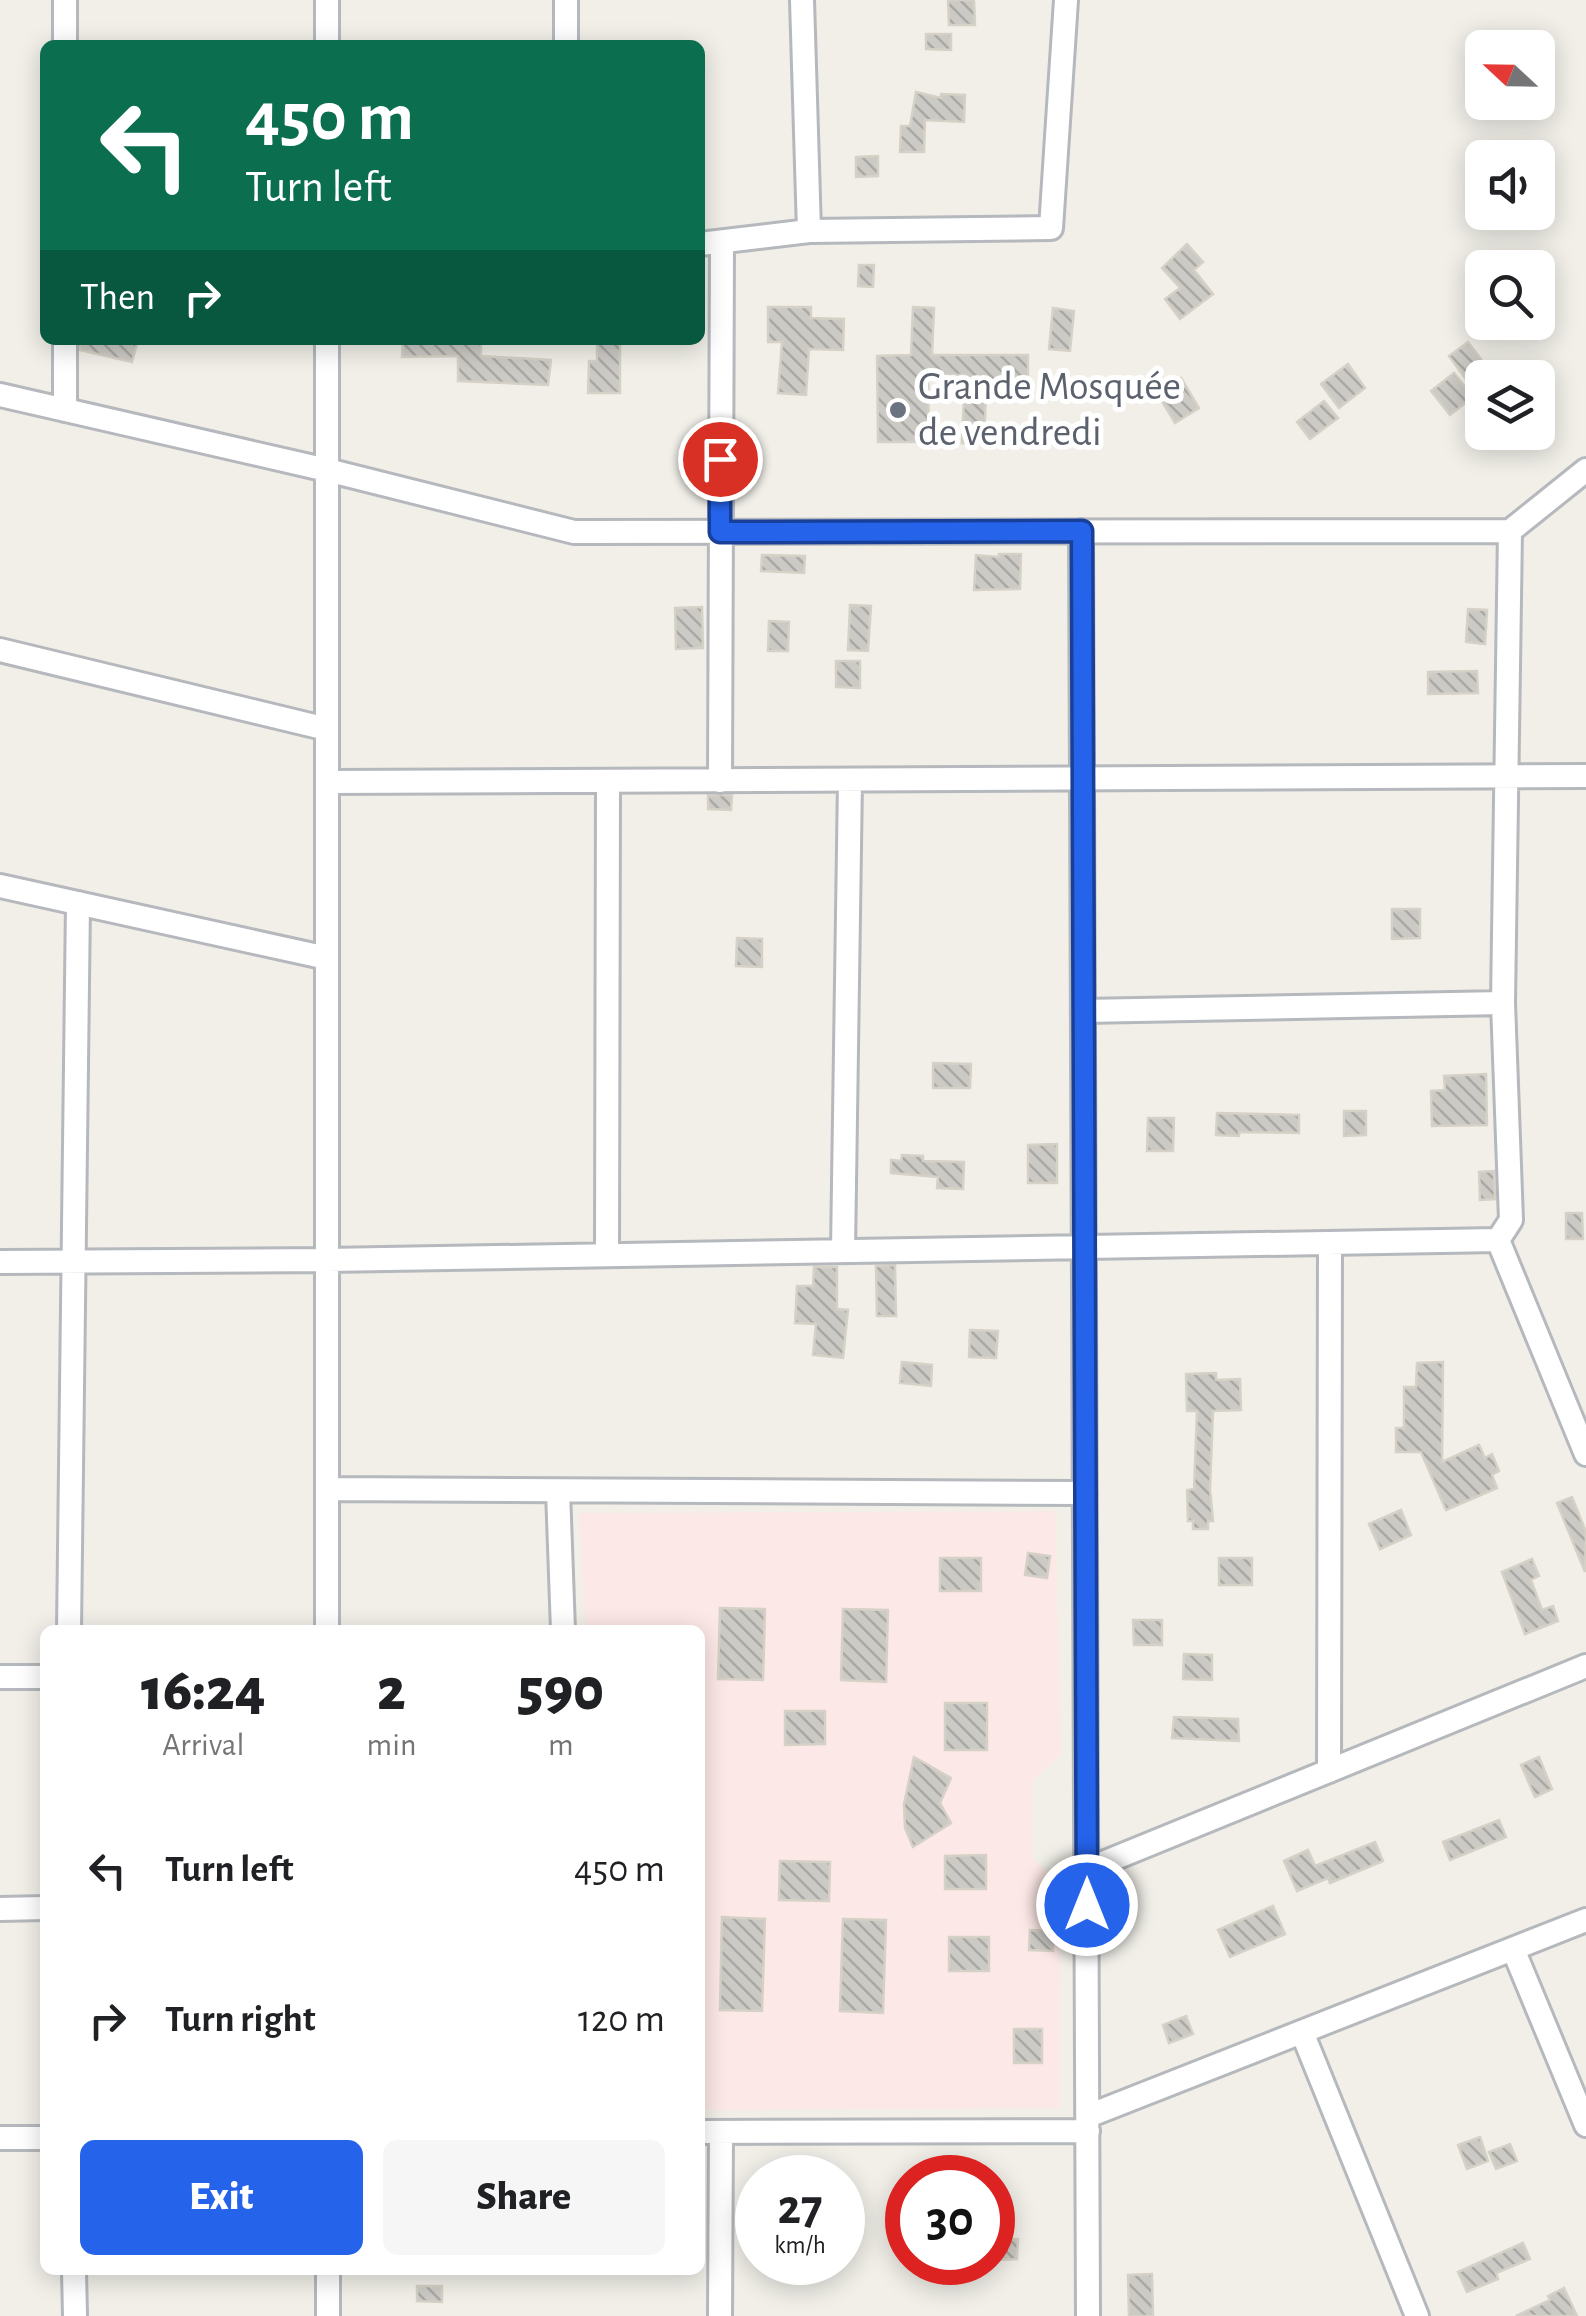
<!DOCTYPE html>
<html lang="en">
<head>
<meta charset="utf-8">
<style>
  body { margin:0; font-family:"Alegreya Sans",sans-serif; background:#f6f6f6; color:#202124; height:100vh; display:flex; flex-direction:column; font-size:38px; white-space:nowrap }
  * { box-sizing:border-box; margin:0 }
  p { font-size:32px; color:#757577 }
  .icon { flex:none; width:55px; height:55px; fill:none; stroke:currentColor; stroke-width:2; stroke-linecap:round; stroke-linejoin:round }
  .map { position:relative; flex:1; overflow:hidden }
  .sheet { position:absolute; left:40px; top:1625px; width:665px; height:650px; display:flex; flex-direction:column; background:#fff; border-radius:15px; box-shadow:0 5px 25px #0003 }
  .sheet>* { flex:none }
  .banner { position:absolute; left:40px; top:40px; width:665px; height:305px; border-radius:15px; box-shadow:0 5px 25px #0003; background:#0b6e4f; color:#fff; overflow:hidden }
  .needle { width:65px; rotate:292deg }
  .controls { position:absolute; left:1465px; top:30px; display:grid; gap:20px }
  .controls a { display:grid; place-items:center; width:90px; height:90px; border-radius:15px; background:#fff; box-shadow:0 5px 25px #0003; font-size:50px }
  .speed { position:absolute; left:735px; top:2155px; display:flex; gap:20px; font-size:50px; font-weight:700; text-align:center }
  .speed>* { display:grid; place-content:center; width:130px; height:130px; border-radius:50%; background:#fff; box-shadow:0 5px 25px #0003; line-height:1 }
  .speed small { font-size:25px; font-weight:400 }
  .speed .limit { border:15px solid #d22; background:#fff; color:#111 }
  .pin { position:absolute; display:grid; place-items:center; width:85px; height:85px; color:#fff; margin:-42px; border:5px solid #fff; border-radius:50%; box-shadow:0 2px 10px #0007 }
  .me { position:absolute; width:110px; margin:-55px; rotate:0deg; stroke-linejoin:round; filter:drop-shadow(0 0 8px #0008) }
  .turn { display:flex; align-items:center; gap:35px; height:210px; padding:0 40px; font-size:45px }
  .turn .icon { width:130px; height:130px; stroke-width:2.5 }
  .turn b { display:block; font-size:70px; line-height:85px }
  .then { display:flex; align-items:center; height:95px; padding:0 40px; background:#0003; gap:20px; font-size:38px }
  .eta { display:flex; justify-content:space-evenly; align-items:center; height:170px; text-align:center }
  .eta b { font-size:60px; font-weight:800; line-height:70px }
  .action { display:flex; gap:20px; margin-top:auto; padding:20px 40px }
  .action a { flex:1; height:115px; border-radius:15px; background:#2563eb; color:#fff; font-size:40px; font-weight:800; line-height:115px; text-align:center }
  .action a+a { background:#f6f6f6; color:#202124 }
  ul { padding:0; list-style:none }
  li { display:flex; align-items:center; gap:30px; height:150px; padding:0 40px }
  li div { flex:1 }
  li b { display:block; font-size:38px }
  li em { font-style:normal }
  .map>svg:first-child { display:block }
  .medical { fill:#fce8e6 }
  .building { fill:url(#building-back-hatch); stroke:#d6d1c6; stroke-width:2.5 }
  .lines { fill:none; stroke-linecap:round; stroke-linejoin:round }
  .minor-casing { stroke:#b5b8bc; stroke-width:28 }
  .minor { stroke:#fff; stroke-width:22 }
  .route-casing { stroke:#184099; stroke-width:25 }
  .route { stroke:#2563eb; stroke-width:18 }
  .worship-dot { fill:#6b7280; stroke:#fff; stroke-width:4 }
  .labels { text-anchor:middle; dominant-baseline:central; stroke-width:10; stroke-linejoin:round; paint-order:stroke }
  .worship-label { font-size:40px; fill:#5b616d; stroke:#fff; text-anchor:start }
</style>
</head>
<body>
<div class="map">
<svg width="1586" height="2316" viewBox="0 0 1586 2316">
  <defs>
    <pattern id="building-back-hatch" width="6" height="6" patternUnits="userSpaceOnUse" patternTransform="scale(2.5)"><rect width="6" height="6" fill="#cccac5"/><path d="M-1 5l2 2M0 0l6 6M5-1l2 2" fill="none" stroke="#a9a8a4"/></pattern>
  </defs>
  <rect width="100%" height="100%" fill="#f1efe8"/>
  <!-- medical -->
  <path class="medical" d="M1055,1511l6,243 -28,27 -1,77 28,25 -1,225 -359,2v-480h-114l-7,-117z"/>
  <!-- building -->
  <path class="building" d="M948,0h26l1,25h-26z
    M926,34h25v16l-25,-1z
    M916,92l25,6v-4l24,1 -1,27 -39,-2 -1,32h-24l1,-26h9z
    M878,156v20l-22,1v-20z
    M1187,244l16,18 -9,8 19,24 -33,25 -15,-20 15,-11 -18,-20z
    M859,265h15l-1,22 -15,-1z
    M768,307h43v11l33,1 -1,31 -34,-1 -3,46 -28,-2 4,-51h-14z
    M913,307l21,1 -2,47h96v24h-16v12h-26l-2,53 -22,-1 3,-68h-37l1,67h-51l-1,-86 34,-1z
    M1053,308l21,3 -4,40 -21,-2z
    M80,340h58l-6,22 -52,-12z
    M403,340h78v16l70,4 -3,25 -90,-4v-25l-56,1z
    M597,340h23v53h-32l1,-32h8z
    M1468,342l16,21 -19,15 -16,-22z
    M1348,364l17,24 -26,20 -18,-24z
    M1454,373l19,24 -23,18 -19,-24z
    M1181,378l18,30 -24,15 -18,-30z
    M1324,401l14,17 -28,21 -13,-17z
    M999,554h22l-1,35 -46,1 2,-35 23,2z
    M762,555l43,1 -1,17 -43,-2z
    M850,605l21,1 -3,45 -20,-1z
    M702,607l1,41 -27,1 -1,-41z
    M1468,609l19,1 -2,34 -19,-2z
    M769,621l20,1 -1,29h-20z
    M836,661h24v27l-24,-1z
    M1477,671l1,22 -50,1v-22z
    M708,795h24l-1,15 -23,-1z
    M1392,909h28v29l-28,1z
    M737,938l25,1v28l-26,-1z
    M933,1063l38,1 -1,24h-37z
    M1486,1074l1,51 -55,1 -1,-35 14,-1 -1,-14z
    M1344,1111h22v24l-22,1z
    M1217,1113l82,2v18l-60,-1v4l-23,-1z
    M1148,1118h26l-1,33h-26z
    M1057,1144v39h-29v-38z
    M902,1155l21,1v5l41,1 -1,27 -26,-1 1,-11 -47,-4v-13l10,1z
    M1494,1171l1,28 -15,1 -1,-28z
    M1566,1213h16l1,26h-17z
    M895,1265l1,51h-19l-1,-50z
    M814,1267h23v42l11,1 -5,48 -30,-3 3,-31 -21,-1 2,-37h16z
    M970,1330l28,1 -2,27 -27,-1z
    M902,1362l30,3 -1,21 -31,-3z
    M1443,1362l-1,100 37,-17 6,13 7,-4 7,17 -7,4 5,13 -51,22 -25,-58h-25v-24h8v-41h12l1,-24z
    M1216,1373v7l24,-1 1,31 -28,1 -3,78 3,32h-5v8h-15v-8h-5l-1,-31 7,-1 3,-78h-10l-1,-37z
    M1572,1497l14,35 -1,40 -28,-69z
    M1401,1510l10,25 -31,14 -11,-25z
    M1028,1553l22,3 -3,22 -22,-3z
    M940,1558h41v33h-41z
    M1219,1558h33v27h-33z
    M1532,1559l7,17 -8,4 11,30 11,-4 5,15 -33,13 -23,-62z
    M720,1608l45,1 -2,71 -45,-1z
    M843,1609l45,1 -2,72 -45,-2z
    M1133,1620h29v25h-28z
    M1184,1654l28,1v25l-29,-1z
    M945,1703h42v47h-42z
    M785,1711h40v33l-40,1z
    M1174,1717l64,2 1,22 -67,-3z
    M914,1757l37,21 -11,25 11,20 -38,24 -8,-19 -1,-24z
    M1539,1757l13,32 -17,8 -14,-32z
    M1499,1820l7,17 -56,23 -7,-18z
    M1375,1842l8,19 -53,22 -2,-5 -31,13 -13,-30 24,-11 7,16z
    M986,1855v34h-41v-33z
    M780,1861l50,1 -1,39 -50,-1z
    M1273,1906l12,28 -55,23 -12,-27z
    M722,1917l43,2 -3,92 -42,-1z
    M843,1919l43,1 -3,93 -43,-2z
    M1030,1930l24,1 -1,20 -24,-1z
    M949,1937h40v34h-40z
    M1186,2016l7,18 -24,9 -6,-18z
    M1014,2029h28v34h-28z
    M1480,2137l8,24 -21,8 -9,-24z
    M1510,2144l7,17 -21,8 -7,-17z
    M999,2239h19l-1,20 -18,1z
    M1523,2243l7,16 -34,14 2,6 -31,13 -9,-20z
    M1152,2274l1,42h-24l-1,-41z
    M417,2286h25v16l-25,-1z
    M1564,2288l13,28h-61l34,-16 -2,-4z"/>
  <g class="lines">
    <defs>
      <path id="minor" d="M65,0v45
        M327,0v45
        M566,0v45
        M802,0l7,231
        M700,244l109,-13 242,-3 15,-228
        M65,340v70
        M327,340v1290
        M0,395l327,75 247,62 936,-1 76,-61
        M1081,531l7,1785
        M0,650l327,79
        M720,781l2,-539
        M327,782l1259,-6
        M0,886l327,72
        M1083,1011l420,-8
        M1498,1240l13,-20 -8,-217 7,-472
        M1498,1240l88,214
        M843,1251l7,-471
        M607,1255l1,-474
        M0,1262l327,-2 1171,-20
        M327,1489l758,4
        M558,1491l5,139
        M69,1630l9,-727
        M0,1677h45
        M1329,1771l1,-528
        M1086,1870l500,-204
        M0,1909l45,-1
        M1513,1949l73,176
        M1302,2032l115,284
        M1088,2116l498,-196
        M700,2132l388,-1
        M0,2138h45
        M74,2270l1,46
        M328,2270v46
        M720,2316l1,-184"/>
    </defs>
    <!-- minor casing -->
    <use href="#minor" class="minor-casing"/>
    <!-- minor -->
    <use href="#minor" class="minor"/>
  </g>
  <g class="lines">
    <defs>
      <path id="route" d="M720,459v73l362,-1 5,1374"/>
    </defs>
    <!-- route casing -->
    <use href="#route" class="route-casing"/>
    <!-- route -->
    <use href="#route" class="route"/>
  </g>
  <!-- markers -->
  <circle class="worship-dot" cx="898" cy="410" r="10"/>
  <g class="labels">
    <!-- worship labels -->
    <g class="worship-label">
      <text x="918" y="387">Grande Mosquée<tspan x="918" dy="46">de vendredi</tspan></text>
    </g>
  </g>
</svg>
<div class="controls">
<a><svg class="needle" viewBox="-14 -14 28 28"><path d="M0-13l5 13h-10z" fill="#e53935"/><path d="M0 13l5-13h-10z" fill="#757577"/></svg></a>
<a><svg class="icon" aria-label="sound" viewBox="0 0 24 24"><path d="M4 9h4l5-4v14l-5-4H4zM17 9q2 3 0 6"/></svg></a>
<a><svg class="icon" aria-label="search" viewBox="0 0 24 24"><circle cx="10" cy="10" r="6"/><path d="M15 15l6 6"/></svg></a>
<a><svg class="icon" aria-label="layers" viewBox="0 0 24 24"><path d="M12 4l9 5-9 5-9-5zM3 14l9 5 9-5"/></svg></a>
</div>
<div class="speed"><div>27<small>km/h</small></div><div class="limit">30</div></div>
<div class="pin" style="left:720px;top:459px;background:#d93025"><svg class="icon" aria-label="arrive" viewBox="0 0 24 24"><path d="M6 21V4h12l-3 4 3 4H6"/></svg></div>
<svg class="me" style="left:1087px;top:1905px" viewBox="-20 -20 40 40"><circle r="17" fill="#2563eb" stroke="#fff" stroke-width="3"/><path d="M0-11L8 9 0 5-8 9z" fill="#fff"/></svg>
<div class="banner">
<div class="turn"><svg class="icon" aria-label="left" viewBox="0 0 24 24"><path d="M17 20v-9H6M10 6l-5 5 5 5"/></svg><div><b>450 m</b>Turn left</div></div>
<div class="then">Then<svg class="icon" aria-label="right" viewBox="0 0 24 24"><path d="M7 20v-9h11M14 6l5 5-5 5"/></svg></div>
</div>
<section class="sheet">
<div class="eta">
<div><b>16:24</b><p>Arrival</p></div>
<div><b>2</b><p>min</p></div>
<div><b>590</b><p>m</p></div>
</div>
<ul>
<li><svg class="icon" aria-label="left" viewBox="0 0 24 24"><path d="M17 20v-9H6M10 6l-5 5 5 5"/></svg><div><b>Turn left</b></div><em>450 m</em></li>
<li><svg class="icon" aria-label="right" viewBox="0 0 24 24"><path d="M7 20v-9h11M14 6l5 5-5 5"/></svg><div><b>Turn right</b></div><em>120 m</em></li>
</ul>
<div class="action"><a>Exit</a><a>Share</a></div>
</section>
</div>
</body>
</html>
